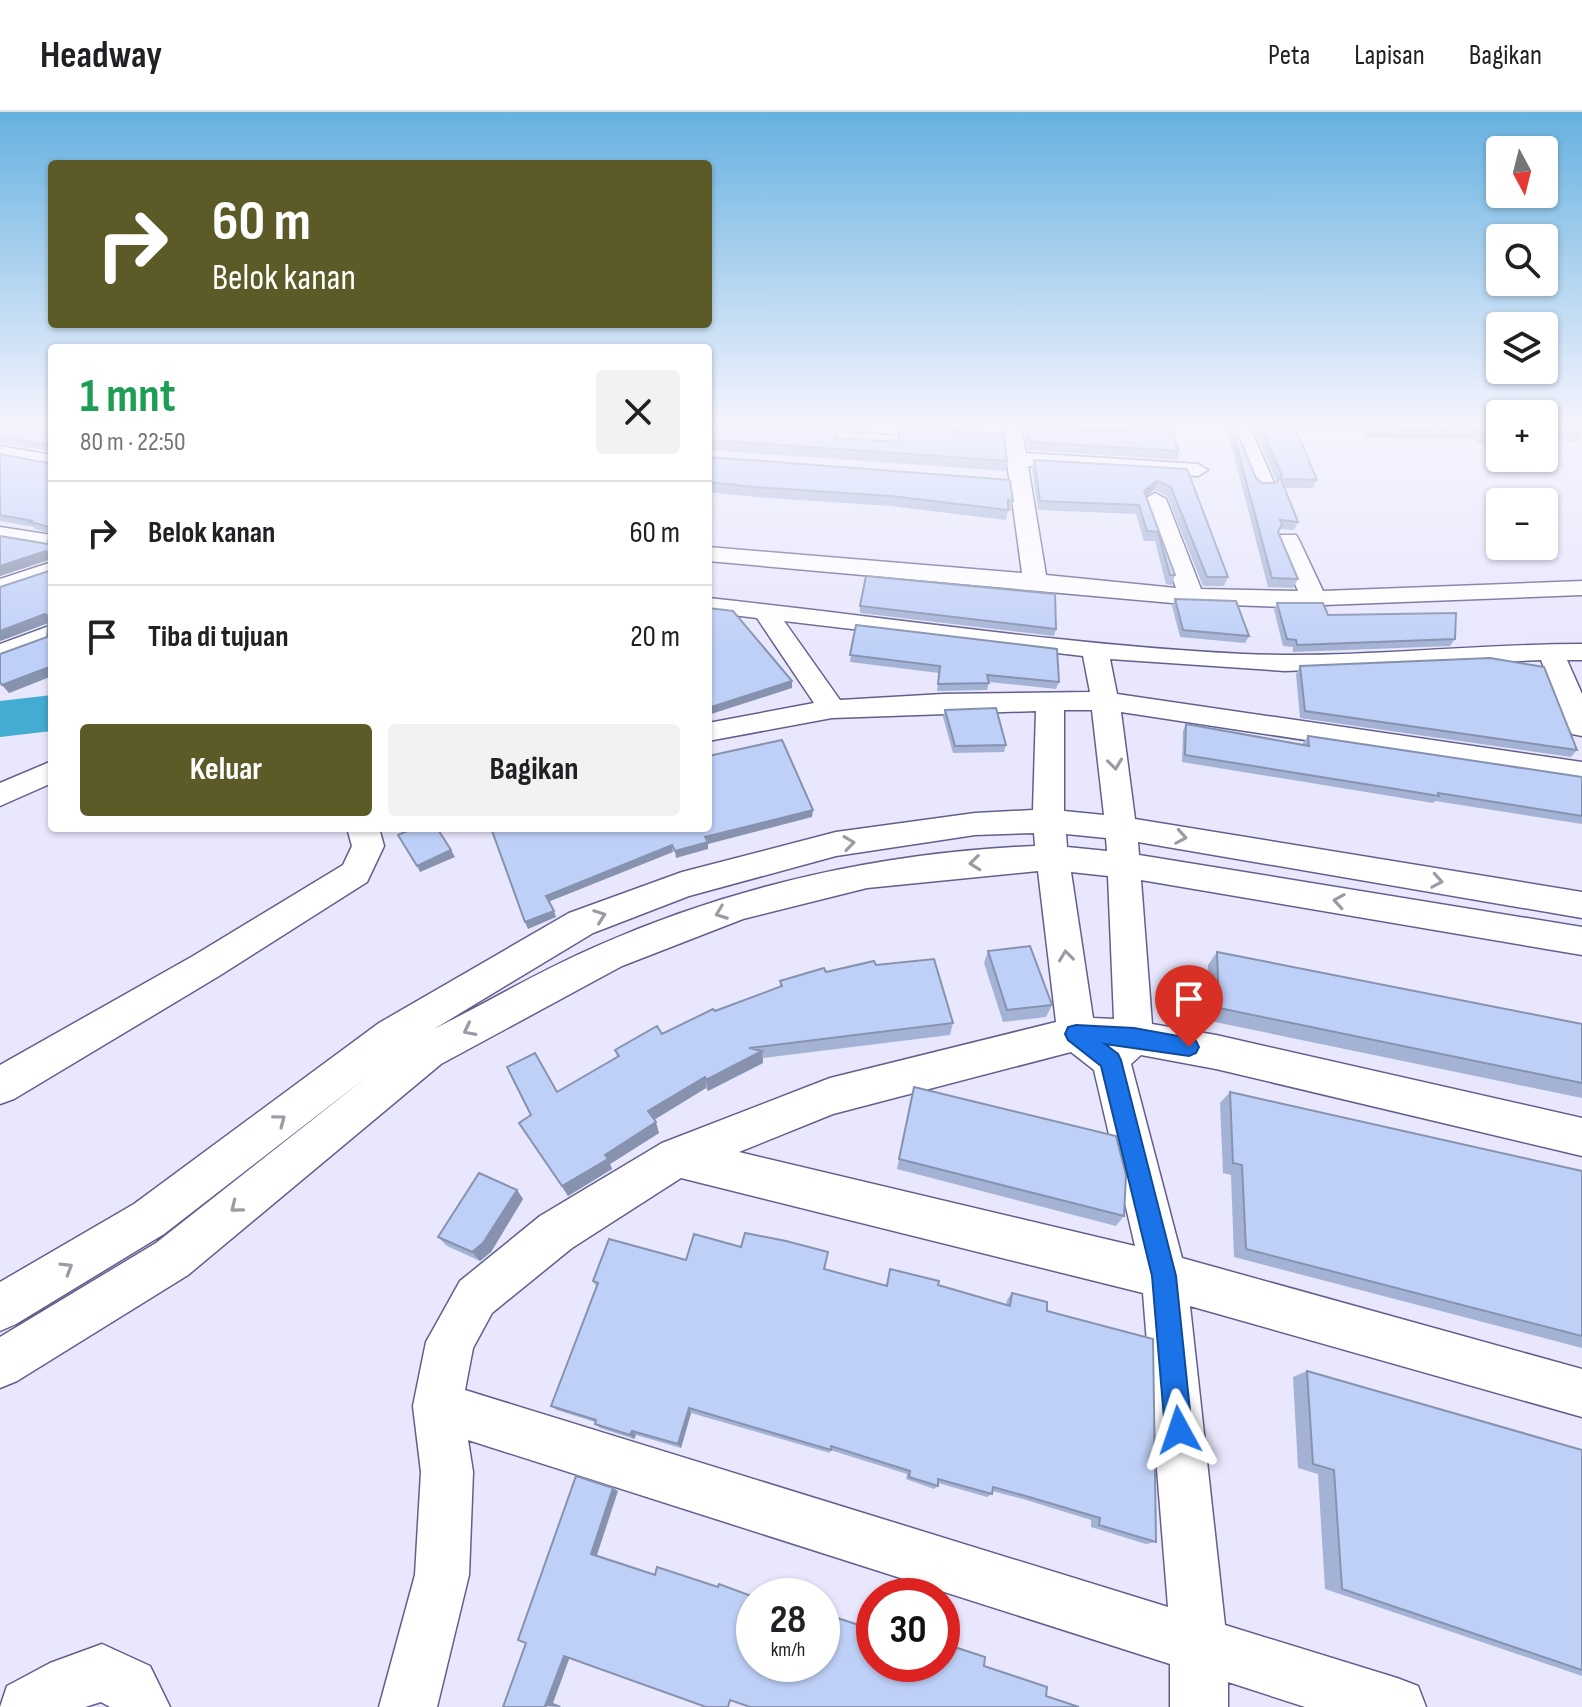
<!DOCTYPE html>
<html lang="id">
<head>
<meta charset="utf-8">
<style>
  body { margin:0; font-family:"Sofia Sans Condensed",sans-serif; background:#f2f2f2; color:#202124; height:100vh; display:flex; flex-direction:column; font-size:30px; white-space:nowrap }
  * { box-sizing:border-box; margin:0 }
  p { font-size:26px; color:#757577 }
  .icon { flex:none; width:44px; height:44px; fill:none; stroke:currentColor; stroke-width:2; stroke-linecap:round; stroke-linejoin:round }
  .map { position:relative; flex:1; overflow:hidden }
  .side { position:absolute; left:48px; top:232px; width:664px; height:488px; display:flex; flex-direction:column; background:#fff; border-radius:8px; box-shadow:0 2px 6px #0004 }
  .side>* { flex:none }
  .hud { position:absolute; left:48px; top:48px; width:664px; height:168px; border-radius:8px; box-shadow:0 2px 6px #0004; background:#5c5a27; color:#fff; overflow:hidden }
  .needle { width:52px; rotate:173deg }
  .fabs { position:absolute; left:1486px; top:24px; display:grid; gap:16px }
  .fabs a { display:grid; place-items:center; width:72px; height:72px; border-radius:8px; background:#fff; box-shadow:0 2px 6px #0004; font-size:40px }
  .speed { position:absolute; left:736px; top:1466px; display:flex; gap:16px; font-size:40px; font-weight:700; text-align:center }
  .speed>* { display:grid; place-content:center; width:104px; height:104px; border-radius:50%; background:#fff; box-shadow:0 2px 6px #0004; line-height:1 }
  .speed small { font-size:20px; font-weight:400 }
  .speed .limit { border:12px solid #d22; background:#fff; color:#111 }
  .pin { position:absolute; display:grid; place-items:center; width:68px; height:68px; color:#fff; margin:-82px -34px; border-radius:50% 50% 50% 0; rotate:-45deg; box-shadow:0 0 8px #0007 }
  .pin .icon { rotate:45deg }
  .me { position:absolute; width:88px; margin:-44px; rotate:355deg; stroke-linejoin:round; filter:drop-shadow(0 0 6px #0008) }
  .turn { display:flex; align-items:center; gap:28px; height:168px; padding:0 32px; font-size:36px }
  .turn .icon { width:104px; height:104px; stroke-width:2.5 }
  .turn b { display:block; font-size:56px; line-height:68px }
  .round { display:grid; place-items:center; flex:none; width:84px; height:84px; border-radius:8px; background:#f2f2f2 }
  .summary { display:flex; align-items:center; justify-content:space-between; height:136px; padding:0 32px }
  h1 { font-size:48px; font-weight:700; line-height:60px; color:#1e9e55 }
  .button { display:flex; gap:16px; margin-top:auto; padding:16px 32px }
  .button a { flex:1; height:92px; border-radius:8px; background:#5c5a27; color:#fff; font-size:32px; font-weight:700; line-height:92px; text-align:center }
  .button a+a { background:#f2f2f2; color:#202124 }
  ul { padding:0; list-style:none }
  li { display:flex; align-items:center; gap:24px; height:104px; padding:0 32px; border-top:2px solid #e0e0e0 }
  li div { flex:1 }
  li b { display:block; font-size:30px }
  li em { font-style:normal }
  header { display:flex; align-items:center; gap:48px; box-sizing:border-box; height:112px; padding:0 40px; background:#fff; border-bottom:2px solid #e0e0e0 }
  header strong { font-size:38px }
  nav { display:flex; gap:44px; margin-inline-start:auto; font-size:28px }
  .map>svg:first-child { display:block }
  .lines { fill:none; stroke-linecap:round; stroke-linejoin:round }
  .river { fill:#43acd3; fill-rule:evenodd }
  .minor-casing { stroke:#625f8d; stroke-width:3 }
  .minor { fill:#fff; fill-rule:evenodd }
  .wall { fill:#a4b3d5 }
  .shaded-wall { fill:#8692ae }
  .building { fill:#bfd0f8; stroke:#8692ae; stroke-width:2 }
  .oneway { stroke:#9b9aa5 }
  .route { fill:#1a73e8; stroke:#114b97; stroke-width:2 }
</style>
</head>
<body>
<header>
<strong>Headway</strong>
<nav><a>Peta</a><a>Lapisan</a><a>Bagikan</a></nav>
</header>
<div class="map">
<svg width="1582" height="1595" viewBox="0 0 1582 1595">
  <rect width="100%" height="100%" fill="#e8e7fd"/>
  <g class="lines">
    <!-- river -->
    <path class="river" d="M52,583v36l-52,6v-36z"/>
    <defs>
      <path id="minor" d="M839,313l111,2 3,4 -10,6 -94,-6z
        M1002,313h19l5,28 172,11 10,6 -10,6 -170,-10 18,109 130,13 -32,-89 11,-6 11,6 35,90 97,2 -21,-51 3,-5h16l3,5 24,51 259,-10v14l-258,10 -9,3 -143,-5 -464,-42v-14l314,26z
        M1230,313h19l26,60 -3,4h-14l-3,-4z
        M0,334l52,9v12l-52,-9z
        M0,415l52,8v14l-52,-8z
        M52,450v15l-52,17v-15z
        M708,486c178,19 356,47 535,56 113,5 226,-10 339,-10v16h-15l15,34v42l-10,-2 -4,-7 -27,-67 -256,11 -175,-12 7,35 465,68v20l-461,-70 14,107 447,73v26l-444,-76 1,13 443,72v28l-441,-75 11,144 64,11 366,83v38l-366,-87 -75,-14 -10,9 51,194 400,111v48l-392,-111 35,319 172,53 21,8 8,21h-121l-77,-25v25h-58v-43l-702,-224 5,32 -4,103 -32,132h-58l36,-132 6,-103 -8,-66 13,-64 34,-61 80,-65 122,-73 168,-65 226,-56 -18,-151 -171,17 -124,31 -121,47 -181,98 -253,211 -171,106 -17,7v-51l156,-94 212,-167 -204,158 -148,90 -16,7v-49l134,-78 245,-181 190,-110 113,-41 154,-40 139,-19 58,-3 3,-99 -204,7 -124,23v-18l106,-20 -57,-85 -49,-6zM784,509l299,35 7,36 -147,2 -103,6zM1064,598h28l12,105 -40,-4zM1034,721l1,13c-150,6 -300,39 -438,100 -56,24 -109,56 -163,83l159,-96 96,-37 147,-40 139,-21zM1066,722l40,4 1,13 -40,-4zM1071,760l37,4 6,143 -21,-1zM1071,940l23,18 41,176 -396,-94 94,-38zM681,1066l462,115 25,314 -703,-217 8,-42 19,-35 80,-65z
        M52,513v17l-52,19v-17z
        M52,649v22l-52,23v-23z
        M347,716h32l5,18 -17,36 -148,94 -205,123 -14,5v-39l193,-109 150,-91 9,-19z
        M102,1532l48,22 20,41h-60l-9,-5 -16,5h-85l7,-21 43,-23z"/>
    </defs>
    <!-- minor casing -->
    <use href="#minor" class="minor-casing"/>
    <!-- minor -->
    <use href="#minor" class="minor"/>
  </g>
  <!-- wall -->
  <path class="wall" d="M0,313h52v251l-43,17 38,-56 1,-14 -48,18v-54l49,-16v-11l-49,16v-40l48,8 1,-11 -14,-4 -1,-2 -34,-6v-67l47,9 3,-3 -1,-9 -49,-8z
    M708,313l128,13 62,4 1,-14 108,33 -1,10 -298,-21z
    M1022,313h57l2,5h52l-1,-5h37l10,26 -2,9 -148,-10z
    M1226,313h8l22,53 6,5h14l1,-1 -25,-57h248v21l-23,-2 -3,-5 -106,-1 -5,-7 -66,-1 20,50 -4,8h-29l14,34 -4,8 -14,-1 -2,3 20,47 -5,9 -25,-1z
    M1544,313h38v4h-3l3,5 -5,8 -33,-3z
    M708,345l305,44 -2,10h-3l-2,9 -116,-14 -135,-9 -47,-5z
    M1034,348l153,9 41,108 -4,9h-21l-36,-90 -13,-6 -8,6 29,79 -3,10 -6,-1 -11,-43h-11l-8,-27 -98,-4 -6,-41z
    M1175,487l74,37 -4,7 -65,-6 -8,-31z
    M1277,491l51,12 127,24 -5,7 -157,6v-5l-10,-1 -9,-36z
    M860,494l196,23 -2,7 -194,-23z
    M856,513l203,57 -3,7 -67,-7 -2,8 -50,1 2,-18 -89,-11z
    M1300,554l277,84 -6,7 -271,-39 -4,-44z
    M945,598l61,35 -2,7 -51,1 -10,-36z
    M1186,612l117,21v-2l5,-7 274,41v47l-147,-23 -2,2 -251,-41 1,-31z
    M988,839l64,54 -6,12 -43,5 -19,-59z
    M1217,840l365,72v74l-372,-77 -2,-56z
    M876,853l77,58 -3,12 -187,23v5l-55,28 -2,-3 -52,32 5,13 -49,31 2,5 -44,27 -49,-73 12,-8 26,-23 60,-35 -2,-7 47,-16 118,-47v-6l46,-9z
    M1230,980l352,79v177l-348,-91 -3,-82 -8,-2 -3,-70z
    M911,987l213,117 -8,10 -219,-57z
    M517,1078l6,9 -32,53 -11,9 -33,-15 -9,-9z
    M741,1135l87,5 -3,17 61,16 4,-16 48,16 68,19 1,-4 5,-7 35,18 109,231 -10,2 -55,-17v-7l-68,-21 -31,-8v3l-5,3 -49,-14v3l-4,3 -28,-10 1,-5 -77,-24v3l-139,-40 -10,35 -45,-13 -2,4 -34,-11 -5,-4v-2l-38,-12 -6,-4 45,-120 -3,-5z
    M1307,1259l275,79v226l-257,-87 -7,-115 -20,-6 -5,-91z"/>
  <!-- shaded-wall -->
  <path class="shaded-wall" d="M1157,369l-3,9 -13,10 3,-9z
    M46,439l5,8 -51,17v-10z
    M45,502l6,8 -51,19v-10z
    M52,554v10l-43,17 -7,-8z
    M792,569v7l-84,27v-7z
    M813,698l-1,7 -104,27v5l-32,9 -1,-7 30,-14z
    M672,733l1,7 -125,50 -2,-6z
    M451,738l4,7 -35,15 -3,-6z
    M554,799l2,6 -28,12 -3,-7z
    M762,939l1,12 -55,28 -2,-11z
    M705,965l1,11 -54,33 -4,-10z
    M656,1010l3,11 -49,31 2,5 -44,27 -6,-10 43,-31z
    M517,1078l6,9 -32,53 -11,9 -8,-9z
    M689,1296l2,5 -10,35 -3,-4z
    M632,1319l4,4 -2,4 -4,-4z
    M613,1376l5,3 -21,64 62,20 -68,-21z
    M571,1542l-18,49 8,3 -1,1 -15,-1 19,-50z"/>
  <!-- building -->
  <path class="building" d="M0,313h52v241l-50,19 -2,-3v-28l47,-17 2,-20 -4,-3 -45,17v-44l49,-16v-17l-3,-3 -46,15v-30l48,8 2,-17 -20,-5 3,-1 -33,-6v-61l47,9 3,-3 -2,-15 -48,-8z
    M708,313h129l-1,13 63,4v-14l105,6 3,27 -299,-21z
    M1026,313h53l2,5h57l-1,-5h32l10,26 -149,-9z
    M1231,313h3l22,53 6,5h14l6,-8 -23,-50h35l23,55 -36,-1 17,43 -18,-2 2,4 -4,8 20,47 -26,-1z
    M1368,313h132v12l-18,-1 -3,-5 -107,-2z
    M1544,313h32l6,8 -38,-3z
    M708,345l302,23 3,21 -5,-1v10l-117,-14 -137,-9 -46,-5z
    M1034,348l153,9 41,108h-21l-36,-90 -14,-6 -13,10 31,84h-5l-12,-43 -11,-1 -8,-26 -99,-4z
    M866,464l189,18 1,35 -196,-23z
    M1175,487l61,2 13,35 -66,-6z
    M1277,491h46l5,12 128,-2 -1,26 -158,6 -1,-5 -9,-1z
    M708,496l25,3 59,70 -84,27z
    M856,513l201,24 2,33 -72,-7 2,8 -51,1 2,-18 -90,-11z
    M1490,546l54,9 33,83 -272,-39 -5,-45z
    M996,596l10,37 -51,1 -10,-36z
    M1186,612l123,22 -1,-10 274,41v39l-144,-23 1,3 -254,-41z
    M782,628l31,70 -108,27 3,5 -33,9 -3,-6 -126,51 8,15 -29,11 -34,-94h217v-72z
    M414,716h23l14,22 -34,16 -19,-31z
    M1030,834l22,59 -45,5 -19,-59z
    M1217,840l365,72v59l-363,-75z
    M934,847l19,64 -204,25 13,3 -56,29 -1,-3 -57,34 8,11 -51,33 3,4 -46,27 -43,-63 12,-8 -24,-48 28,-14 22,39 62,-36 -4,-6 42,-24 5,8 51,-25 2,2 67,-25 -2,-5 44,-13 2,4 48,-11 2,4z
    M914,975l202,49 10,39 -2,41 -225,-57z
    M1230,980l352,79v165l-336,-87 -4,-84 -9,-2z
    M479,1061l38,17 -34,53 -11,9 -34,-15z
    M745,1121l41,8 42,11 -4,17 63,17 3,-17 49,12 -1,4 72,21 2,-13 35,9v9l106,28 3,203 -57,-17 1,-7 -71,-21 -36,-10 -1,7 -54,-15v7l-29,-9 1,-6 -79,-25v4l-142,-42 -11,36 -46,-13 -2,4 -35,-11 1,-4 -45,-14 47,-123 -5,-2 16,-42 77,21 8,-26 47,13z
    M1307,1259l275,79v220l-240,-81 -8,-119 -21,-6z
    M576,1364l37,12 -22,66 64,21 2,-8 61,20 1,-3 35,13v67h68v-51l52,17v34h68v-21l43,14 -1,9 63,21 -1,9 33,11h-329l-20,-7 -2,7h-22l-142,-51 -19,50 1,1h-43l23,-64 -8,-3z"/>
  <!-- one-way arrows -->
  <defs><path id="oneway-chevron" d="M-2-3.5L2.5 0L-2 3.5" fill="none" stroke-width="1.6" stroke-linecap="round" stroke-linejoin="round" transform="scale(2)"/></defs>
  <g class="oneway">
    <use href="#oneway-chevron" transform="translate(1115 652) rotate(83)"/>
    <use href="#oneway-chevron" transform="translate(1181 725) rotate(10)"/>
    <use href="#oneway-chevron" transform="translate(849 731) rotate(-8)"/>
    <use href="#oneway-chevron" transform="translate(975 751) rotate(174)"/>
    <use href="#oneway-chevron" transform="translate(1437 769) rotate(10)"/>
    <use href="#oneway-chevron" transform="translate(1339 789) rotate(-171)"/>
    <use href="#oneway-chevron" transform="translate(721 801) rotate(159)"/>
    <use href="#oneway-chevron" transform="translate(600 804) rotate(-20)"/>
    <use href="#oneway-chevron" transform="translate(1066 844) rotate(-97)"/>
    <use href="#oneway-chevron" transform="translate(469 918) rotate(153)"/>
    <use href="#oneway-chevron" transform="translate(280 1008) rotate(-37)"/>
    <use href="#oneway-chevron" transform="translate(236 1095) rotate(141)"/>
    <use href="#oneway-chevron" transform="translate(67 1156) rotate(-31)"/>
  </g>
  <!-- sky -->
  <linearGradient id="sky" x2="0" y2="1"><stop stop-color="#66b1e0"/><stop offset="0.58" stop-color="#f5f4fe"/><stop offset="1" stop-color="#f5f4fe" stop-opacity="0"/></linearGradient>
  <rect width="1582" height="536" fill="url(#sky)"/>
  <!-- route -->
  <path class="route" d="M1076,913l58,3 55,10 7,3 3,6 -3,6 -7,3 -84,-12 13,10 3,6 55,216 16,154 -4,10 -9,4 -10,-4 -4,-10 -13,-154 -51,-210 -33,-26 -3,-6 3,-7z"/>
</svg>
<div class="fabs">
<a><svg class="needle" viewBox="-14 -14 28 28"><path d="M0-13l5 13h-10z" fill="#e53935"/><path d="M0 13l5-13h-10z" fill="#757577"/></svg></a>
<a><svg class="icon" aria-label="search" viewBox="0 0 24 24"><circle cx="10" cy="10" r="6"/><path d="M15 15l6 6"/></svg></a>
<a><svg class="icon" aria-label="layers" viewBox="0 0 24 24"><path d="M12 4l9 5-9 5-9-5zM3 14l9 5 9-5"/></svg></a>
<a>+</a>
<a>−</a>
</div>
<div class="speed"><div>28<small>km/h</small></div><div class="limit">30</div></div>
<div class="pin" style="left:1189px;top:935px;background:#d93025"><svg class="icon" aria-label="arrive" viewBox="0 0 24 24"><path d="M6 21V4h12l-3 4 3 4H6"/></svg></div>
<svg class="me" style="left:1179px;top:1318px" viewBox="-20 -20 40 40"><path d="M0-17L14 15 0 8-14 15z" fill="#1a73e8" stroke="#fff" stroke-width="4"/></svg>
<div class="hud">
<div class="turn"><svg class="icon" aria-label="right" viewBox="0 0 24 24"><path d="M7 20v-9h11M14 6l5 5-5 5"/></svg><div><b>60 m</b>Belok kanan</div></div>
</div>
<section class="side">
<div class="summary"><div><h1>1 mnt</h1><p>80 m · 22:50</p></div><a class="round"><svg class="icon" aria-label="close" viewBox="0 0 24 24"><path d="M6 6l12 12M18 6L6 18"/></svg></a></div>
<ul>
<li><svg class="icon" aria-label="right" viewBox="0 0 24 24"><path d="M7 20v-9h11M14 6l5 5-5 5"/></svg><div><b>Belok kanan</b></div><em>60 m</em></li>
<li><svg class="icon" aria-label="arrive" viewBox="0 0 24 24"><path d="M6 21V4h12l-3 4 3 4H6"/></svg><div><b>Tiba di tujuan</b></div><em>20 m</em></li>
</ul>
<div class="button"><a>Keluar</a><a>Bagikan</a></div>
</section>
</div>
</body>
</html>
